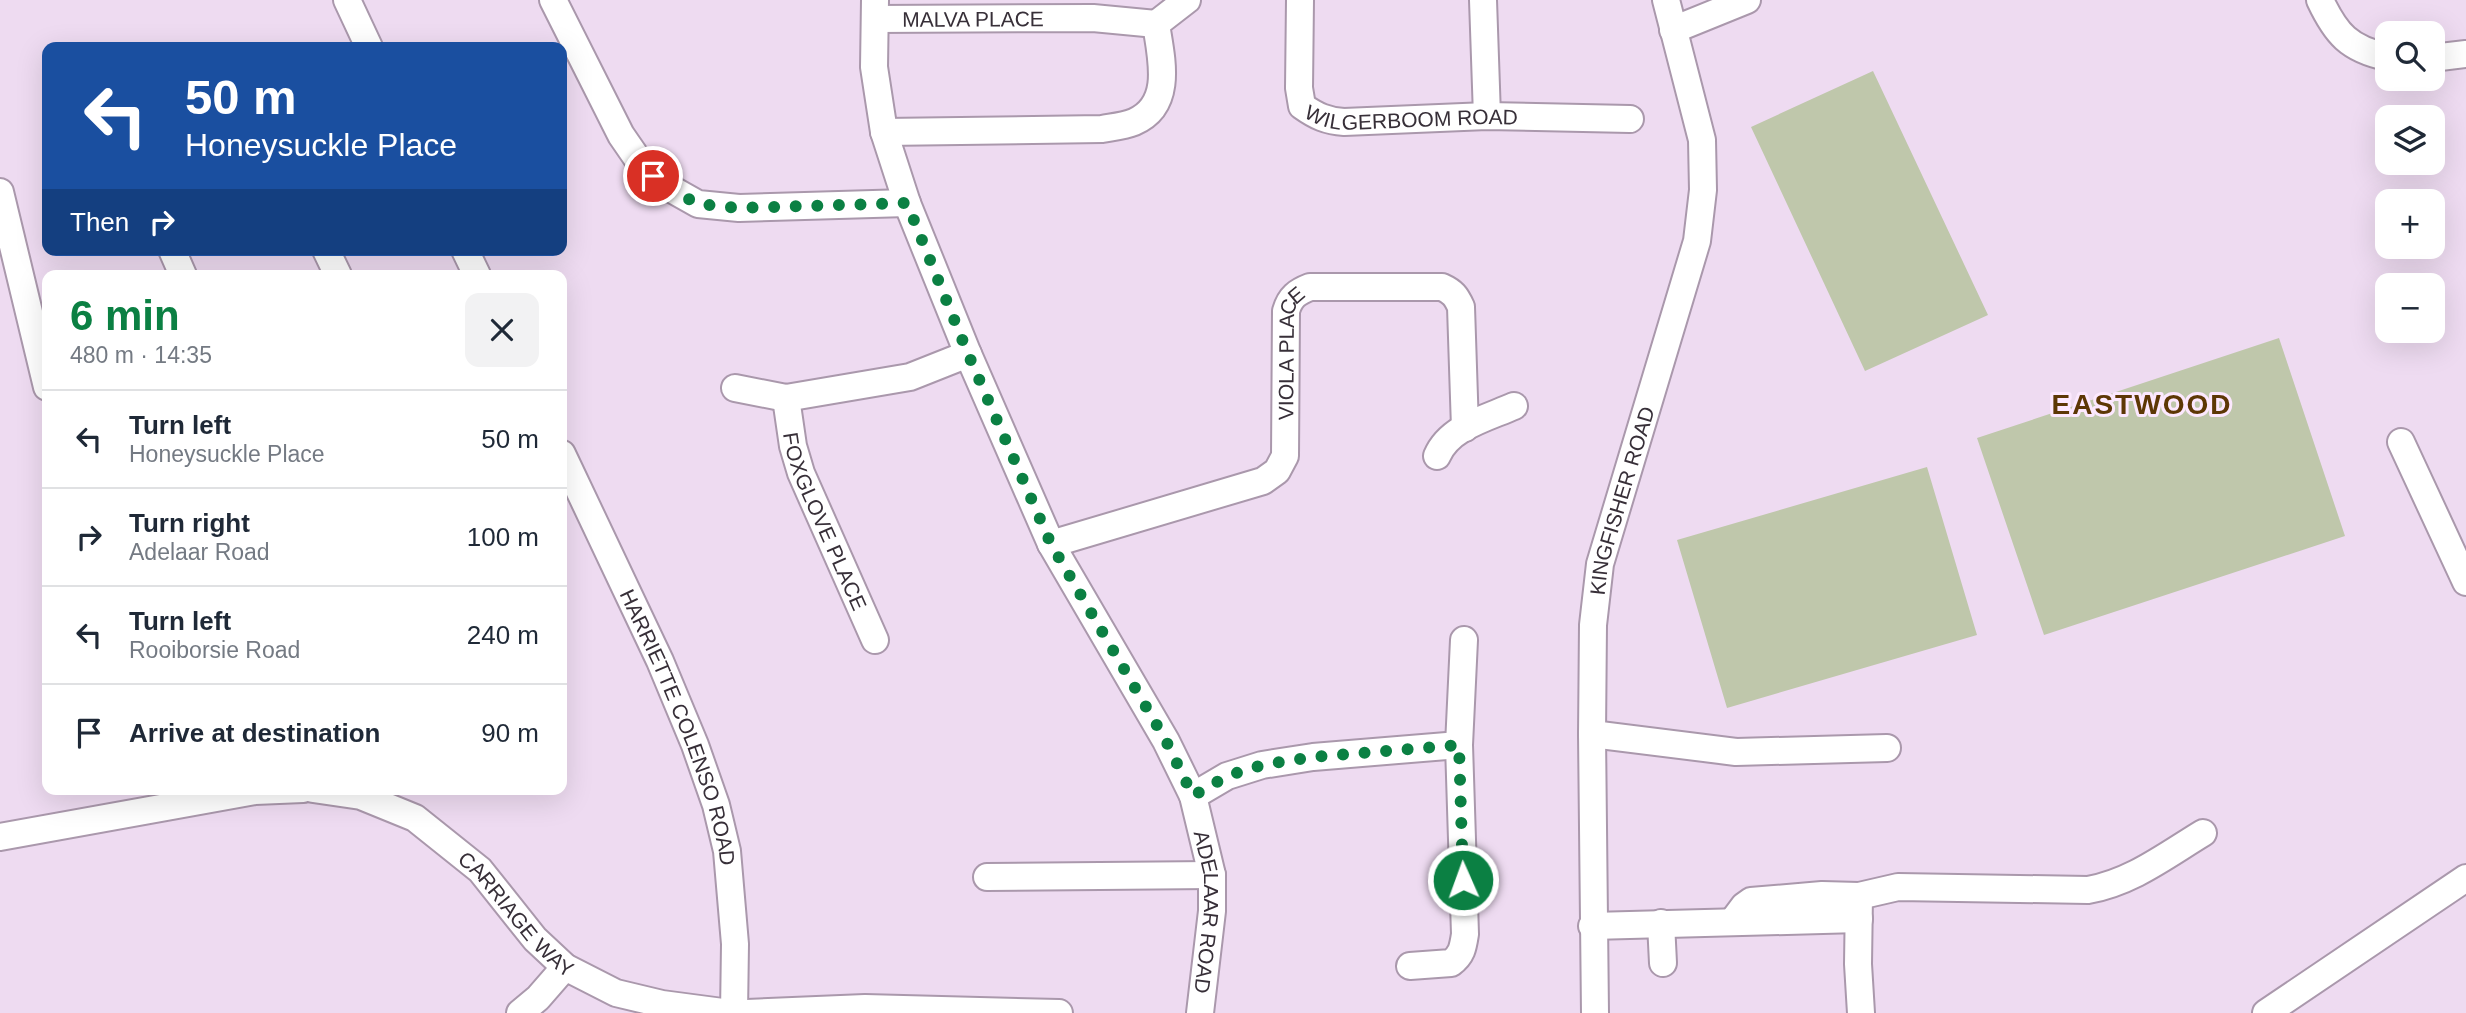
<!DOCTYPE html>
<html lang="en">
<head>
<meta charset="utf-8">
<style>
  body { margin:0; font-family:Arial,sans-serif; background:#f2f2f3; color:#1f2937; height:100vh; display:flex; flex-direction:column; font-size:26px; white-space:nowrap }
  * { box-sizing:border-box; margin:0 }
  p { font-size:23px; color:#747a83 }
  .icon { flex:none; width:38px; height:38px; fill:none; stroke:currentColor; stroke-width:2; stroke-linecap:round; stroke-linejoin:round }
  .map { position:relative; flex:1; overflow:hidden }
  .panel { position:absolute; left:42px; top:270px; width:525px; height:525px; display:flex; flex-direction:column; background:#fff; border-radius:14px; box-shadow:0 7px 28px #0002 }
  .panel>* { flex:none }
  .banner { position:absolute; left:42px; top:42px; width:525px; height:214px; border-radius:14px; box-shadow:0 7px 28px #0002; background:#1a4fa0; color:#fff; overflow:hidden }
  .controls { position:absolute; left:2375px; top:21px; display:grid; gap:14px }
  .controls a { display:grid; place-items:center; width:70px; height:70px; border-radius:14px; background:#fff; box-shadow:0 7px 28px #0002; font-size:35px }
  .pin { position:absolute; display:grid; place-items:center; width:60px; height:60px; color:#fff; margin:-30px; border:4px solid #fff; border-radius:50%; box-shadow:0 2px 7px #0007 }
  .me { position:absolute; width:77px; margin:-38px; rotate:358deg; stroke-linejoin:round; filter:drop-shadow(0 0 5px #0008) }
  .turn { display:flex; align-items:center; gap:24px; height:147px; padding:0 28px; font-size:32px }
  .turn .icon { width:91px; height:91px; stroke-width:2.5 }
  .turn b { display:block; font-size:49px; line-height:60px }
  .then { display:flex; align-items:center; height:66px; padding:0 28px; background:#0003; gap:14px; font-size:26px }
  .round { display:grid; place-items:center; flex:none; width:74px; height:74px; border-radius:14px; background:#f2f2f3 }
  .headline { display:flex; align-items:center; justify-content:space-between; height:119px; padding:0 28px }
  h1 { font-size:42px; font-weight:600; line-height:52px; color:#0b8043 }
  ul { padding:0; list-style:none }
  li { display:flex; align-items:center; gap:21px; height:98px; padding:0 28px; border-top:2px solid #e0e1e3 }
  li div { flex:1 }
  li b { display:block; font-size:26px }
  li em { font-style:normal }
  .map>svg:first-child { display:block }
  .green { fill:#bfc7ab }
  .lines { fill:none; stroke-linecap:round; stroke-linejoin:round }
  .minor-casing { stroke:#aa98ac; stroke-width:30 }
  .minor { stroke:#fff; stroke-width:26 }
  .route { stroke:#0b8043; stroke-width:12; stroke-dasharray:0 21.6 }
  .labels { text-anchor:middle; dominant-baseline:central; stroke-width:6; stroke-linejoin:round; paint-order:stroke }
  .street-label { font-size:21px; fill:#372f38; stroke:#fce8fe }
  .district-label { font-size:28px; font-weight:bold; letter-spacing:2px; fill:#5d3705; stroke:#fce8fe }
</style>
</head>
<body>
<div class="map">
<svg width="2466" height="1013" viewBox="0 0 2466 1013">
  <rect width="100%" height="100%" fill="#eedbf1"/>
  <!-- green -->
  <path class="green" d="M1873,71l115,244 -123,56 -114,-244z
    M2279,338l66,198 -301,99 -67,-197z
    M1927,467l50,168 -250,73 -50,-168z"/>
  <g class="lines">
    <defs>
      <g id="minor">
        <path d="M347,0l22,47"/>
        <path d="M553,0l68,135 20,29 25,22 32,18 41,4 168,-5"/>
        <path id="s1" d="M875,0l-1,67 10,65 23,71 61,151 83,190 115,197 27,55 19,79v36l-12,102"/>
        <path id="s2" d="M1300,0l-1,88 3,18c14,10 25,15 42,16l143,-6 143,3"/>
        <path d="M1483,0l4,116"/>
        <path d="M2320,0c16,34 29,49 67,57"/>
        <path id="s3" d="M875,19l218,-1 63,6"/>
        <path d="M1673,30l74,-30"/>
        <path d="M2432,58l34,-4"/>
        <path d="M884,132l218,-3c11,-2 22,-3 32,-7 40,-17 27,-65 22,-98l31,-24"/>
        <path d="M0,192l47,195"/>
        <path d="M172,250l11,25"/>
        <path d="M326,250l12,25"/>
        <path d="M465,250l12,25"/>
        <path d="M735,388l51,10 124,-21 58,-23"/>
        <path id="s4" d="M786,398l7,48 8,27 74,167"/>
        <path d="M2401,442l65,140"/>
        <path id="s5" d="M562,454l98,207 35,84 21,60 11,46 8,93 -1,69"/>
        <path d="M1437,456c12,-29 50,-38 77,-50"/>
        <path id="s6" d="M1051,544l212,-63 14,-10 8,-15 1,-145c4,-14 11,-19 24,-24h132c11,5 14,9 19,20l4,121"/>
        <path d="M1592,734l144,18 151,-4"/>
        <path id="s7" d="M313,789l48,7 54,22 65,52 55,69 30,28 51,26 46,11 68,9"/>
        <path d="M1193,796l34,-20 35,-11 51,-8 146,-12"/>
        <path d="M0,837l255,-46 48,-2"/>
        <path d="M987,877l225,-2"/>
        <path d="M1732,922l12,-16 7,-5 71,-6 37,1"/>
        <path d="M1661,923l2,40"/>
        <path d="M1592,926l267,-7"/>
        <path d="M1410,966l41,-3c11,-8 12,-16 14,-29l-6,-189 5,-105"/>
        <path d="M520,1013l18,-15 27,-31"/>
        <path d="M747,1013l118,-5 194,5"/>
        <path id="s8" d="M1595,1013l-3,-279 1,-109 7,-61 97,-323 6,-51 -1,-50 -36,-140"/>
        <path d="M1861,1013l-3,-49 1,-68 39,-9 190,3c44,-8 77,-34 115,-57"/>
        <path d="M2266,1013l200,-135"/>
      </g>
    </defs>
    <!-- minor casing -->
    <use href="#minor" class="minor-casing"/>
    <!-- minor -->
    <use href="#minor" class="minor"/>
  </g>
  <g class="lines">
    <!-- route -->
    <path class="route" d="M653,176l13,11 32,17 41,4 168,-5 61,151 83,190 115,197 27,55 34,-20 35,-11 50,-8 147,-12 4,135"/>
  </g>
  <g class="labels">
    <!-- street labels -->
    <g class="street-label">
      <text stroke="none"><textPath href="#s3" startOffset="98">MALVA PLACE</textPath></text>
      <text stroke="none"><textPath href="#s2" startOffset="219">WILGERBOOM ROAD</textPath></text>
      <text stroke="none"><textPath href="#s6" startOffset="359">VIOLA PLACE</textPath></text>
      <text stroke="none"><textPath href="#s8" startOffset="516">KINGFISHER ROAD</textPath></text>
      <text stroke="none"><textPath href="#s4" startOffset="130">FOXGLOVE PLACE</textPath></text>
      <text stroke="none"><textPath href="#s5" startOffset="298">HARRIETTE COLENSO ROAD</textPath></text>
      <text stroke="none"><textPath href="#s7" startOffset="247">CARRIAGE WAY</textPath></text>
      <text stroke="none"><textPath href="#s1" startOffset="985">ADELAAR ROAD</textPath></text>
    </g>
    <!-- district labels -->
    <g class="district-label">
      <text x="2142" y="404">EASTWOOD</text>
    </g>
  </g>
</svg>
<div class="controls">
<a><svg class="icon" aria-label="search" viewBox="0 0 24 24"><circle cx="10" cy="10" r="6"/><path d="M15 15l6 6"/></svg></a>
<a><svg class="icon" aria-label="layers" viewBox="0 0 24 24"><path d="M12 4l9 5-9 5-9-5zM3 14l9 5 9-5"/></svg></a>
<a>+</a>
<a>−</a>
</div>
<div class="pin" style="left:653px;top:176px;background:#d93025"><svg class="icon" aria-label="arrive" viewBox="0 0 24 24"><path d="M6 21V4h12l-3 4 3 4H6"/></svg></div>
<svg class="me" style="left:1463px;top:880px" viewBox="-20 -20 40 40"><circle r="17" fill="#0b8043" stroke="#fff" stroke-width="3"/><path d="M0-11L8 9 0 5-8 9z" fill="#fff"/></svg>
<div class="banner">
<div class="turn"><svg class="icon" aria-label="left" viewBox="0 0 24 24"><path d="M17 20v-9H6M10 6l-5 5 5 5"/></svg><div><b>50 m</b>Honeysuckle Place</div></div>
<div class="then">Then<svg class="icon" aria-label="right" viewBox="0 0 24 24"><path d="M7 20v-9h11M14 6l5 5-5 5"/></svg></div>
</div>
<section class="panel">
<div class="headline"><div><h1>6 min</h1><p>480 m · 14:35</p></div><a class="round"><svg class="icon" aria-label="close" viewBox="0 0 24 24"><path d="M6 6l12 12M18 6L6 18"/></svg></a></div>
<ul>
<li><svg class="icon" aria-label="left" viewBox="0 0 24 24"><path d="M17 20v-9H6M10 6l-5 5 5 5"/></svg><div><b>Turn left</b><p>Honeysuckle Place</p></div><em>50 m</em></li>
<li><svg class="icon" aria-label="right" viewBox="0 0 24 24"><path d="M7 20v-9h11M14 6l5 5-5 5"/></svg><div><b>Turn right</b><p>Adelaar Road</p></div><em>100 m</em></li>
<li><svg class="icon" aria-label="left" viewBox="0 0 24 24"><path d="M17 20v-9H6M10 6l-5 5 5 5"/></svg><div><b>Turn left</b><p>Rooiborsie Road</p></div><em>240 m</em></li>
<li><svg class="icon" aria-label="arrive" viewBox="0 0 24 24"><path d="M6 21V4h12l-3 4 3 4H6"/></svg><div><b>Arrive at destination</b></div><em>90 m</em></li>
</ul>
</section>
</div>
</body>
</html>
